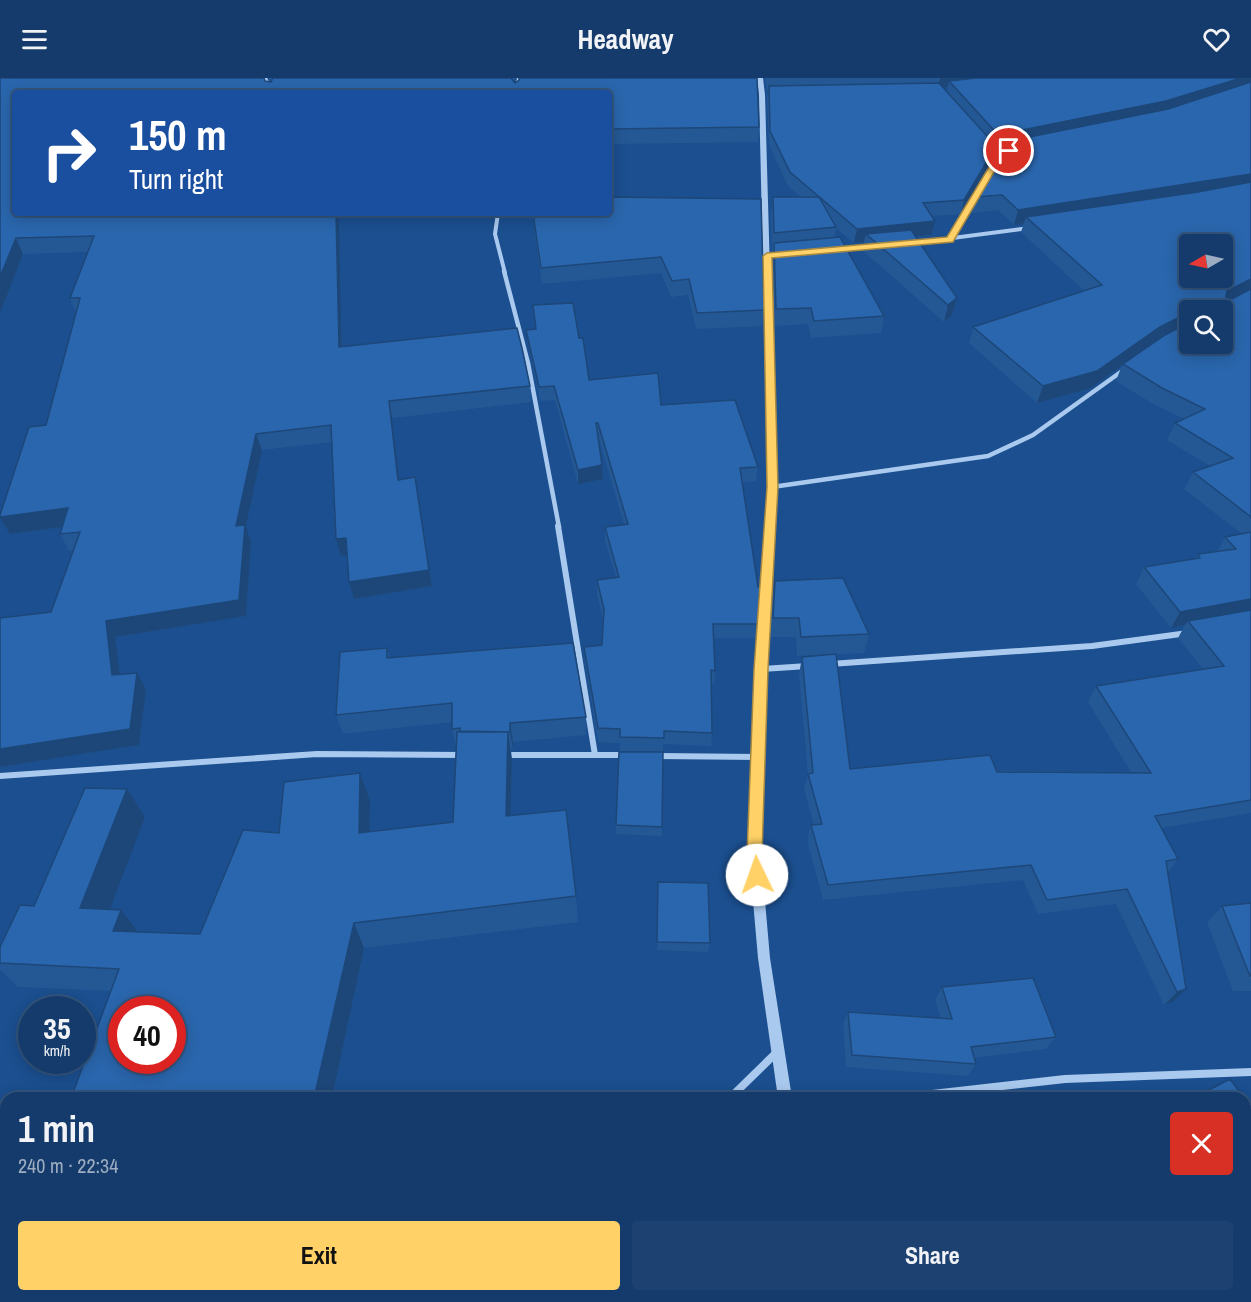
<!DOCTYPE html>
<html lang="en">
<head>
<meta charset="utf-8">
<style>
  body { margin:0; font-family:"Archivo Narrow",sans-serif; background:#1d4271; color:#f1f3f6; height:100vh; display:flex; flex-direction:column; font-size:22px; white-space:nowrap }
  * { box-sizing:border-box; margin:0 }
  p { font-size:20px; color:#9dadc1 }
  .icon { flex:none; width:33px; height:33px; fill:none; stroke:currentColor; stroke-width:2; stroke-linecap:round; stroke-linejoin:round }
  .map { position:relative; flex:1; overflow:hidden }
  .panel { position:absolute; left:0px; top:1014px; width:1251px; height:210px; display:flex; flex-direction:column; background:#143b6b; border-radius:18px 18px 0 0; box-shadow:0 3px 15px #0003,0 0 0 2px #33557e }
  .panel>* { flex:none }
  .hud { position:absolute; left:12px; top:12px; width:600px; height:126px; border-radius:6px; box-shadow:0 3px 15px #0003,0 0 0 2px #33557e; background:#1a4fa0; color:#fff; overflow:hidden }
  .needle { width:39px; rotate:261deg }
  .fabs { position:absolute; left:1179px; top:156px; display:grid; gap:12px }
  .fabs a { display:grid; place-items:center; width:54px; height:54px; border-radius:6px; background:#143b6b; box-shadow:0 3px 15px #0003,0 0 0 2px #33557e; font-size:30px }
  .speed { position:absolute; left:18px; top:918px; display:flex; gap:12px; font-size:30px; font-weight:700; text-align:center }
  .speed>* { display:grid; place-content:center; width:78px; height:78px; border-radius:50%; background:#143b6b; box-shadow:0 3px 15px #0003,0 0 0 2px #33557e; line-height:1 }
  .speed small { font-size:15px; font-weight:400 }
  .speed .limit { border:9px solid #d22; background:#fff; color:#111 }
  .pin { position:absolute; display:grid; place-items:center; width:51px; height:51px; color:#fff; margin:-26px; border:3px solid #fff; border-radius:50%; box-shadow:0 2px 6px #0007 }
  .me { position:absolute; width:66px; margin:-33px; rotate:357deg; stroke-linejoin:round; filter:drop-shadow(0 0 4px #0008) }
  .turn { display:flex; align-items:center; gap:21px; height:126px; padding:0 18px; font-size:27px }
  .turn .icon { width:78px; height:78px; stroke-width:2.5 }
  .turn b { display:block; font-size:42px; line-height:51px }
  .round { display:grid; place-items:center; flex:none; width:63px; height:63px; border-radius:6px; background:#1d4271 }
  .overview { display:flex; align-items:center; justify-content:space-between; height:102px; padding:0 18px }
  h1 { font-size:36px; font-weight:800; line-height:45px }
  .button { display:flex; gap:12px; margin-top:auto; padding:12px 18px }
  .button a { flex:1; height:69px; border-radius:6px; background:#ffd166; color:#111; font-size:24px; font-weight:800; line-height:69px; text-align:center }
  .button a+a { background:#1d4271; color:#f1f3f6 }
  header { display:flex; justify-content:space-between; align-items:center; height:78px; padding:0 18px; background:#143b6b; font-size:27px; font-weight:800 }
  .map>svg:first-child { display:block }
  .lines { fill:none; stroke-linecap:round; stroke-linejoin:round }
  .minor-far3 { stroke:#a9c9ee; stroke-width:4 }
  .minor-far2 { stroke:#a9c9ee; stroke-width:4.5 }
  .minor-far1 { stroke:#a9c9ee; stroke-width:6 }
  .minor { stroke:#a9c9ee; stroke-width:8 }
  .tertiary { fill:#a9c9ee; fill-rule:evenodd }
  .wall { fill:#245895; fill-rule:evenodd }
  .shaded-wall { fill:#1d4779 }
  .building { fill:#2a66ad; stroke:#1d4779; stroke-width:1.5; fill-rule:evenodd }
  .route { fill:#ffd166; stroke:#a68842; stroke-width:1.5 }
</style>
</head>
<body>
<header><svg class="icon" aria-label="menu" viewBox="0 0 24 24"><path d="M4 6h16M4 12h16M4 18h16"/></svg>Headway<svg class="icon" aria-label="heart" viewBox="0 0 24 24"><path d="M12 20l-8-8c-3-5 5-10 8-4 3-6 11-1 8 4z"/></svg></header>
<div class="map">
<svg width="1251" height="1224" viewBox="0 0 1251 1224">
  <rect width="100%" height="100%" fill="#1b4f8f"/>
  <g class="lines">
    <!-- minor-far3 -->
    <path class="minor-far3" d="M265,0l7,15
      M516,15l3,-15
      M498,135l-3,21 10,39
      M950,162l48,-81 6,-5
      M914,165l115,-15
      M839,171l32,-2"/>
    <!-- minor-far2 -->
    <path class="minor-far2" d="M504,193l24,92 31,164
      M772,409l216,-31 45,-21 92,-66"/>
    <!-- minor-far1 -->
    <path class="minor-far1" d="M558,448l37,229
      M830,586l262,-18 96,-13
      M761,591l47,-3
      M504,677h122
      M657,678l101,1
      M0,698l317,-22 147,1"/>
    <!-- minor -->
    <path class="minor" d="M730,1020l47,-46
      M897,1020l168,-19 186,-7
      M657,1218v6"/>
    <!-- tertiary -->
    <path class="tertiary" d="M757,0h6l2,17 11,392 -10,182 -5,186 9,103 22,140h-14l-20,-140 -9,-103 7,-186 12,-182 -9,-392z
      M843,1218h16l2,6h-16z"/>
  </g>
  <!-- wall -->
  <path class="wall" d="M0,0h264l1,3 6,1 -2,-4h246v5l4,-3v-2h238l2,49 -1,15 -149,2v-51h-594v120h329v2l-5,1 3,131 175,-19 5,20 8,38 1,16 -139,16 7,61 16,-2 17,109 -78,13 -5,-17 -2,-27 -6,1 -5,-17 -4,-97 -70,8 -16,76 5,16 -5,74 -131,21 4,38 18,-2 9,16 -7,56 -139,22v-149l51,-6 22,-62 -4,1 -9,-17 2,-7 -52,7 -10,-16v-3l29,-88 17,-2 30,-113 -6,-14 18,-46 -65,2 -23,59z
    M765,0h486v735l-90,15 17,31 -10,13 18,117 -13,13 -9,3 -48,-101 -78,10 -15,-34 -200,20 -16,-60 4,-15h3l-10,-36 4,-15 -9,-100 3,-17 48,112 281,3 -43,-70 8,-16 107,-17 -25,-31 7,-13 -14,3 -35,-44 8,-17 51,-8 3,-5 19,-2 8,-15 17,-3 -58,-45 9,-17 17,-6 -43,-26 8,-17 9,-4 -29,-14 -39,-24 6,-16 -31,23 -54,15 -68,-60 4,-16 111,-36 -63,-59 3,-9 -10,2 -16,-15 -27,3 4,-16 28,-47 -4,3 -4,-3 -2,9 -32,55 -29,2 -1,19 -15,2 41,61 -5,17 -8,7 -81,-71 1,-9 -10,1 -18,-15 -1,10 49,78 -3,17 -70,5 -3,-14 -34,2 -2,-66 1,-9h-1l-1,-37 2,-17h28l-13,-11 -19,-41 -2,-46 1,-8h-1zM943,9h5l-1,5zM1190,232h32l-32,34z
    M532,135h77l155,97 -2,16 -66,3 -8,-34 -17,2 -10,-24 -119,11z
    M533,227l46,33 10,42 72,25 97,62 -2,14 -14,1 16,142 -2,14h-42l1,33 -1,13h-3l1,49 -1,13 -48,-2v7h-43v-8l-22,-1 -13,-81 -1,-14 18,-2 1,-26 -6,-25v-14l19,-3 -11,-36v-14l19,-3 -26,-87 4,28 1,14 -25,5 -23,-84 -15,1 -12,-58 -2,-13 9,-1z
    M775,503l94,53 -5,19 -67,3 -1,-19h-26l2,-37z
    M387,570l3,10 196,59v18l-73,7v8h-2l1,11 -1,55 65,80 2,26 -214,26 -32,150h-261l40,-107 -93,-4 -18,-17v-23l34,-41 93,-117 18,28 -35,92 11,1 18,22 61,2 79,-101 91,-32 -1,30 84,-9 3,-75 -4,-18v-7l-109,12 -7,-19z
    M663,674l-1,84 -46,-2v-9z
    M658,804l52,61 -2,9 -51,-2z
    M1251,825v88h-18l-26,-68 15,-17z
    M942,909l114,50 -10,12 -72,9 2,6 -8,12 -122,-9 -3,-43 5,-12 93,6 -6,-18z"/>
  <!-- shaded-wall -->
  <path class="shaded-wall" d="M940,0h84l-75,3 -1,6 -10,1z
    M1241,0h10v9l-91,28 -152,32 -9,6 3,-14 10,-7z
    M996,68l-3,13 -32,55 3,-14z
    M1251,96v12l-225,31 -2,6 -10,2 4,-15z
    M336,135h3v3l3,148 -3,-17z
    M935,143l-4,14 -58,6 -7,-7 -2,8 -10,1 3,-14z
    M16,160l7,16 -23,59v-36z
    M1251,201v10l-32,18 8,-16z
    M957,220l-5,17 -8,7 4,-17z
    M1190,234v11l-37,20 -62,45 -54,15 6,-17z
    M389,323l3,17 9,78 -3,-16z
    M256,356l6,16 -16,76 5,16 -5,74 -131,21 7,54 -10,-16 -6,-54 130,-95z
    M602,387l1,14 -25,5v-14z
    M415,399l17,109 -78,13 -5,-17z
    M68,430l9,17 -67,9 -10,-16v-1z
    M346,460l4,17 -9,1 -5,-17z
    M1251,521v13l-63,9 -3,4 -14,3 9,-16z
    M137,595l9,16 -7,56 -139,22v-18z
    M510,645l3,19v8l-3,-18z
    M508,654l4,29 -2,83 -4,-28z
    M360,695l10,28 -1,58 -10,-26z
    M127,711l18,28 -44,116 -21,-25z
    M121,832l20,25 -28,-4z
    M354,845l10,25 -32,150h-18z
    M1186,911l-13,13 -9,3 13,-13z
    M1160,1218h4l-15,6h-4z"/>
  <!-- building -->
  <path class="building" d="M0,0h264l1,3 6,1 2,-4h238l4,5 4,-3v-2h238l2,49 -150,2v-36h-594v120h321l3,134 178,-19 5,20 8,38 -141,15 9,79 17,-3 14,93 -80,12 -3,-44 -10,1 -5,-114 -75,9 -20,92 9,-1 -6,75 -133,21 6,54 25,-2 -7,56 -130,20v-131l51,-6 29,-80 -20,2 8,-26 -68,9v-2l29,-88 17,-2 34,-127h-10l24,-62 -78,2 -16,39z
    M976,0h265l-75,23 -154,31 -10,7 -53,-58z
    M1251,4v92l-233,36 -16,-15 -27,2 30,-50 10,-7 153,-31z
    M939,5l57,63 -32,54 -41,3 12,18 -78,8 -67,-57 -20,-41 -1,-45z
    M1251,104v97l-24,12 -1,6 6,2 19,-10v228l-58,-45 40,-14 -58,-35 30,-14 -43,-21 -39,-24 42,-29 25,-13v22h32v-34h-22l-4,-1 -4,1h-2v2l-30,15 -63,44 -54,15 -70,-59 129,-42 -76,-68 172,-25zM1190,166h32v34h-32z
    M609,119l152,2 3,111 -67,3 -8,-34 -17,2 -11,-24 -120,11 -8,-55h76z
    M773,119h46l17,30 -62,6z
    M911,152l46,68 -9,7 -82,-71z
    M840,159l44,79 -70,5 -3,-13 -35,1 -2,-66z
    M573,225l6,35h4l6,42 69,-7 3,32 74,-5 23,67 -18,1 18,119h2l-2,37h-45l2,47 -4,-1 1,63 -48,-2v7l-44,-1v-8l-22,-1 -14,-81 18,-2 2,-36 -7,-29 22,-3 -14,-50 23,-3 -30,-101h-2l6,42 -24,5 -24,-84 -15,1 -13,-57 10,-1 -3,-24z
    M1251,454v67l-71,13 -36,-45 56,-9 -2,-4 38,-5 -11,-12z
    M843,500l26,56 -68,3 -2,-19h-26l2,-37z
    M1251,532v190l-96,16 23,43 -12,2 20,128 -9,3 -50,-103 -80,11 -16,-35 -203,20 -17,-60 11,-1 -14,-50 5,-1 -11,-116 34,-3 14,115 140,-14 7,17 154,1 -55,-87 128,-20 -36,-45z
    M573,565l13,74 -76,6v9l-50,-1v-3l-8,1v-26l-116,12 4,-63 47,-4v10z
    M457,654h51l-2,84 60,-6 10,86 -222,27 -40,175h-243l48,-129 -119,-6v-16l20,-42 14,1 51,-118 42,1 -47,119 41,2 -8,21 87,3 43,-104 36,3 5,-51 76,-9 -1,60 94,-11zM122,932h50v50h-50z
    M619,674h44l-1,75 -46,-2z
    M658,804l50,1 2,60 -53,-1z
    M1251,825v73h-1l-28,-70z
    M1033,900l23,59 -85,10 5,17 -124,-9 -4,-43 104,7 -10,-32z
    M1230,1001l14,19h-51z
    M1245,1021l6,7v114l-6,4z
    M1245,1172l5,9 -5,2z
    M1032,1218h128l-15,6h-134z"/>
  <!-- route -->
  <path class="route" d="M1009,70l4,3 -12,9 -48,82 -181,16 6,229 -10,182 -6,186 2,20 -2,5 -5,2 -6,-2 -4,-25 7,-186 13,-182 -4,-231 4,-3 180,-16 48,-80z"/>
</svg>
<div class="fabs">
<a><svg class="needle" viewBox="-14 -14 28 28"><path d="M0-13l5 13h-10z" fill="#e53935"/><path d="M0 13l5-13h-10z" fill="#9dadc1"/></svg></a>
<a><svg class="icon" aria-label="search" viewBox="0 0 24 24"><circle cx="10" cy="10" r="6"/><path d="M15 15l6 6"/></svg></a>
</div>
<div class="speed"><div>35<small>km/h</small></div><div class="limit">40</div></div>
<div class="pin" style="left:1009px;top:73px;background:#d93025"><svg class="icon" aria-label="arrive" viewBox="0 0 24 24"><path d="M6 21V4h12l-3 4 3 4H6"/></svg></div>
<svg class="me" style="left:757px;top:797px" viewBox="-20 -20 40 40"><circle r="19" fill="#fff"/><path d="M0-13L10 11 0 6-10 11z" fill="#ffd166"/></svg>
<div class="hud">
<div class="turn"><svg class="icon" aria-label="right" viewBox="0 0 24 24"><path d="M7 20v-9h11M14 6l5 5-5 5"/></svg><div><b>150 m</b>Turn right</div></div>
</div>
<section class="panel">
<div class="overview"><div><h1>1 min</h1><p>240 m · 22:34</p></div><a class="round" style="background:#d93025;color:#fff"><svg class="icon" aria-label="close" viewBox="0 0 24 24"><path d="M6 6l12 12M18 6L6 18"/></svg></a></div>
<div class="button"><a>Exit</a><a>Share</a></div>
</section>
</div>
</body>
</html>
